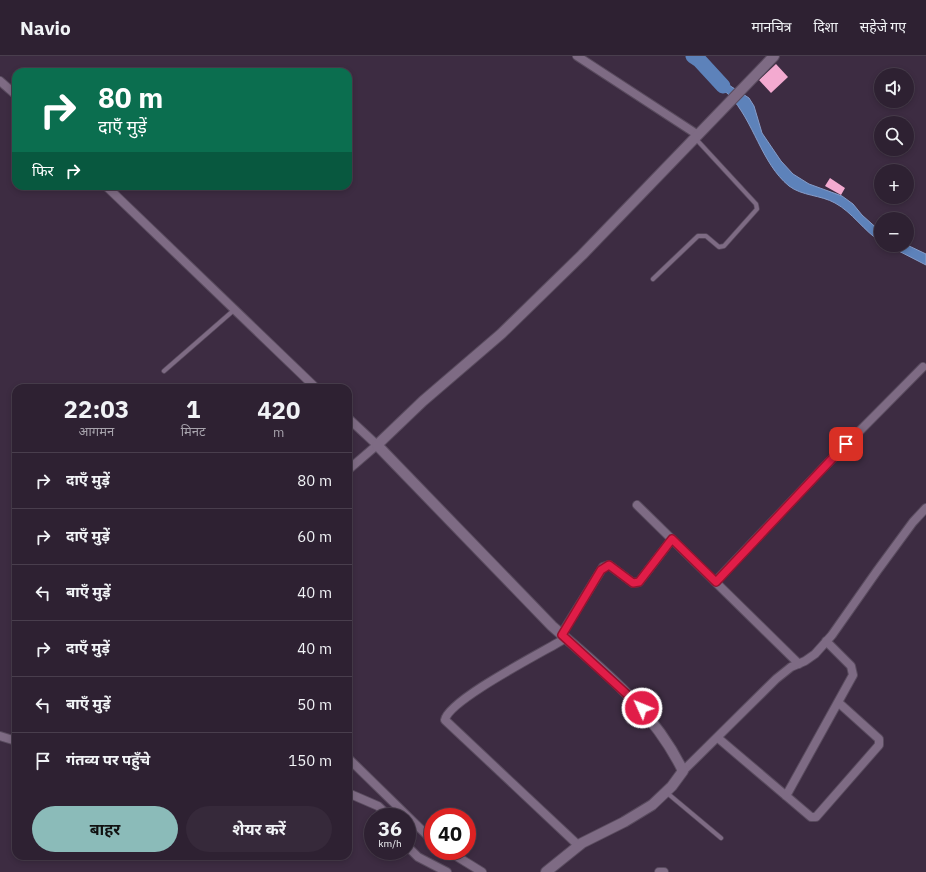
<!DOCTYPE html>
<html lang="hi">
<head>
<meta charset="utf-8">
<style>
  body { margin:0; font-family:"IBM Plex Sans","Noto Sans Devanagari",sans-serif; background:#36293a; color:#f1f3f6; height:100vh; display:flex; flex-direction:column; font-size:15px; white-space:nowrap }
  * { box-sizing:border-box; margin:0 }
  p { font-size:13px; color:#a7a3ac }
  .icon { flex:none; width:22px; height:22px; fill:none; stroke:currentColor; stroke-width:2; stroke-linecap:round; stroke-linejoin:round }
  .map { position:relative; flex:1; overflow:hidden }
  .side { position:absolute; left:12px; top:328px; width:340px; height:476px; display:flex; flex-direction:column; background:#2e2132; border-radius:12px; box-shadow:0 2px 6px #0003,0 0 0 1px #493e4d }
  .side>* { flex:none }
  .hud { position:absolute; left:12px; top:12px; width:340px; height:122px; border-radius:12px; box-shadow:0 2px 6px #0003,0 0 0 1px #493e4d; background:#0b6e4f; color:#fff; overflow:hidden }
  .controls { position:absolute; left:874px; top:12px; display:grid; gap:8px }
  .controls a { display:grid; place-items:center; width:40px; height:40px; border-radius:50%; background:#2e2132; box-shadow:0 2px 6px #0003,0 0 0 1px #493e4d; font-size:20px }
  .speed { position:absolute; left:364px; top:752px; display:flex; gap:8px; font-size:20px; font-weight:700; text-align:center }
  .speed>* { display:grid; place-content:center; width:52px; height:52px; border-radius:50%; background:#2e2132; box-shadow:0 2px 6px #0003,0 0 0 1px #493e4d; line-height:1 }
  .speed small { font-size:10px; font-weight:400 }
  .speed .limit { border:6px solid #d22; background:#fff; color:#111 }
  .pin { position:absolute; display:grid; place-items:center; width:34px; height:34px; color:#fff; margin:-17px; border-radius:8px; box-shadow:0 2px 6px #0006 }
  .me { position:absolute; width:44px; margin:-22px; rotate:314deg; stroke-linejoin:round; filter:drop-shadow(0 0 3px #0008) }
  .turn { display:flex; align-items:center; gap:14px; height:84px; padding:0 20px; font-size:18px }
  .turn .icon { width:52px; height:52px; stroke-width:2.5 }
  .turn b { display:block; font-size:28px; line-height:34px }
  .then { display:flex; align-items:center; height:38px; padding:0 20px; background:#0003; gap:8px; font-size:15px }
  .eta { display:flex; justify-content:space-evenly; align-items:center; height:68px; text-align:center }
  .eta b { font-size:24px; font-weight:700; line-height:28px }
  .button { display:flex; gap:8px; margin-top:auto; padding:8px 20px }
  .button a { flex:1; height:46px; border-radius:24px; background:#8bbbb9; color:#111; font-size:16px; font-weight:700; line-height:46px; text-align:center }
  .button a+a { background:#36293a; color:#f1f3f6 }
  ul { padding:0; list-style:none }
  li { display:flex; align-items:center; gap:12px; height:56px; padding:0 20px; border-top:1px solid #493e4d }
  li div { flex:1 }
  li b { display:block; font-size:15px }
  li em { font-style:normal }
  header { display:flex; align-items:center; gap:24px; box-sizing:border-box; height:56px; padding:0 20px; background:#2e2132; border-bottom:1px solid #493e4d }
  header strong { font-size:19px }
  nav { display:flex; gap:22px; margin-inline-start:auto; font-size:14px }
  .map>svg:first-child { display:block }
  .water { fill:#5d82ba; stroke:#869cc8 }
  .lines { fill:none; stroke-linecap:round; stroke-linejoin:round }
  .river { stroke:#5d82ba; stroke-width:15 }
  .building { fill:#f3aad0 }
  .service-casing { stroke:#594b5e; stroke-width:5.5 }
  .minor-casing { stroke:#594b5e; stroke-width:10 }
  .tertiary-casing { stroke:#594b5e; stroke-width:12 }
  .service { stroke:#7e6b84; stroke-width:4 }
  .minor { stroke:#7e6b84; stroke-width:8 }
  .tertiary { stroke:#7e6b84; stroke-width:10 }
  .route-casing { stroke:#92132f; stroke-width:10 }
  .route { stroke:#e11d48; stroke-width:7 }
</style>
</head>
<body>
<header>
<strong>Navio</strong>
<nav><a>मानचित्र</a><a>दिशा</a><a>सहेजे गए</a></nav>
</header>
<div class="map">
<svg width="926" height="816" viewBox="0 0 926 816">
  <rect width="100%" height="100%" fill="#3d2c42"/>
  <!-- water -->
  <path class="water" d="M713,14l8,10 28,18 5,8 8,27 19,28 12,13 16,10 33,12 11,8 9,11 19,17v10c-17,-11 -29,-30 -46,-39 -14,-8 -33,-7 -46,-17 -28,-23 -35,-65 -60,-91 -9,-9 -14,-8 -22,-20z
    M887,189h20l19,9v11z"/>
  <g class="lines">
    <!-- river -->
    <path class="river" d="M693,0l6,4 24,26"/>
  </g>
  <!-- building -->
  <path class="building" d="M776,8l12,13 -17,16 -12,-13z
    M830,122l15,10 -4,7 -16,-9z"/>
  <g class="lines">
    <defs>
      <path id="service" d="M653,223l45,-43h8l13,11 5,-1 33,-37 -1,-5 -60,-65
        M164,315l70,-61
        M666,736l55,46"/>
      <path id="minor" d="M577,0l121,79
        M0,25l16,14
        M106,130l210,202
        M348,362l29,27 -29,25
        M637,449l162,159
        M716,525l109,-115 98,-99
        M561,579l42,-68 6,-2 24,18 6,-1 33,-43
        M566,582c-21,13 -118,62 -121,82l134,126
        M0,680l16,5
        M718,682l93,79h5l63,-72v-6l-40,-36
        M348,702l85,83
        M683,715l93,-92 15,-12 14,-6 10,-7 17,-19 45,-64 36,-49 13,-14
        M348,737l30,13 12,11
        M786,740l67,-121 -2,-9 -25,-25
        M407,790l11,11 29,15
        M448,795l34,21
        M659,816h5"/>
      <path id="tertiary" d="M546,816l36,-29 42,-21 28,-17 20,-19 11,-15c-30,-62 -81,-101 -131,-145l-175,-181 46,-44 78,-67 81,-79 192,-199"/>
    </defs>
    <!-- service casing -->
    <use href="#service" class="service-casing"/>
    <!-- minor casing -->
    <use href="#minor" class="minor-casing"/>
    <!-- tertiary casing -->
    <use href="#tertiary" class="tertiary-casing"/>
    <!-- service -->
    <use href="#service" class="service"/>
    <!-- minor -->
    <use href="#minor" class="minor"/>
    <!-- tertiary -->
    <use href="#tertiary" class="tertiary"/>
  </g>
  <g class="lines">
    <defs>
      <path id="route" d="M642,652l-80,-73 39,-65 8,-5 24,18 6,-1 33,-43 44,43 130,-138"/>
    </defs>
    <!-- route casing -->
    <use href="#route" class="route-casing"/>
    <!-- route -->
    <use href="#route" class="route"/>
  </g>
</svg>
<div class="controls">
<a><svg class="icon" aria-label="sound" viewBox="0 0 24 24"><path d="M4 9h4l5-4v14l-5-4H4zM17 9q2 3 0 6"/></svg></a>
<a><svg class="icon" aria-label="search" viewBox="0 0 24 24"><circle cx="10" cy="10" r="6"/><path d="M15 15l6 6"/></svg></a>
<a>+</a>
<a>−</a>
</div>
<div class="speed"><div>36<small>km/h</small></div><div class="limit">40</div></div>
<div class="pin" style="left:846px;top:388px;background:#d93025"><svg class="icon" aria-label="arrive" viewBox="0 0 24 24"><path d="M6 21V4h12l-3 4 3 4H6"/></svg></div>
<svg class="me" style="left:642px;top:652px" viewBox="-20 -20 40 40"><circle r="17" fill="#e11d48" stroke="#fff" stroke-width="3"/><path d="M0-11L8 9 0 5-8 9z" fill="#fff"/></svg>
<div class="hud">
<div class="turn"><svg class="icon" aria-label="right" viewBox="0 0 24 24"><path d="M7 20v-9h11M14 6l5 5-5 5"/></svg><div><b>80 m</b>दाएँ मुड़ें</div></div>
<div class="then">फिर<svg class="icon" aria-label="right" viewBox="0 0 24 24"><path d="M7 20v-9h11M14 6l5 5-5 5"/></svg></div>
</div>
<section class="side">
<div class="eta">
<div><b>22:03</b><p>आगमन</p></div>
<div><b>1</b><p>मिनट</p></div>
<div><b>420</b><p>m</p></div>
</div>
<ul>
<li><svg class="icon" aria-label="right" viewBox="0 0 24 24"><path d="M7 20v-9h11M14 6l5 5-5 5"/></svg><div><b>दाएँ मुड़ें</b></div><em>80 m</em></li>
<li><svg class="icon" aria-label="right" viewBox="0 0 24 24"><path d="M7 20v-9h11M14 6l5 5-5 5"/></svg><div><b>दाएँ मुड़ें</b></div><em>60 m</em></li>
<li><svg class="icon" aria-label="left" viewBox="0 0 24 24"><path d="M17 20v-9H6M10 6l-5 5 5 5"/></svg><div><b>बाएँ मुड़ें</b></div><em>40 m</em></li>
<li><svg class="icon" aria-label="right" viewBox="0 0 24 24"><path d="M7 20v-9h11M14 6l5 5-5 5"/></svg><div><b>दाएँ मुड़ें</b></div><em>40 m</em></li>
<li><svg class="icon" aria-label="left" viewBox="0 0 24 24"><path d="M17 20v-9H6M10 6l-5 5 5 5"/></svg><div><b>बाएँ मुड़ें</b></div><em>50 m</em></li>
<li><svg class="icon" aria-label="arrive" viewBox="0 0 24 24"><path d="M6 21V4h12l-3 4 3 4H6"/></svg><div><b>गंतव्य पर पहुँचे</b></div><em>150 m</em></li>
</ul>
<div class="button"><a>बाहर</a><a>शेयर करें</a></div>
</section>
</div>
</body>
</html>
